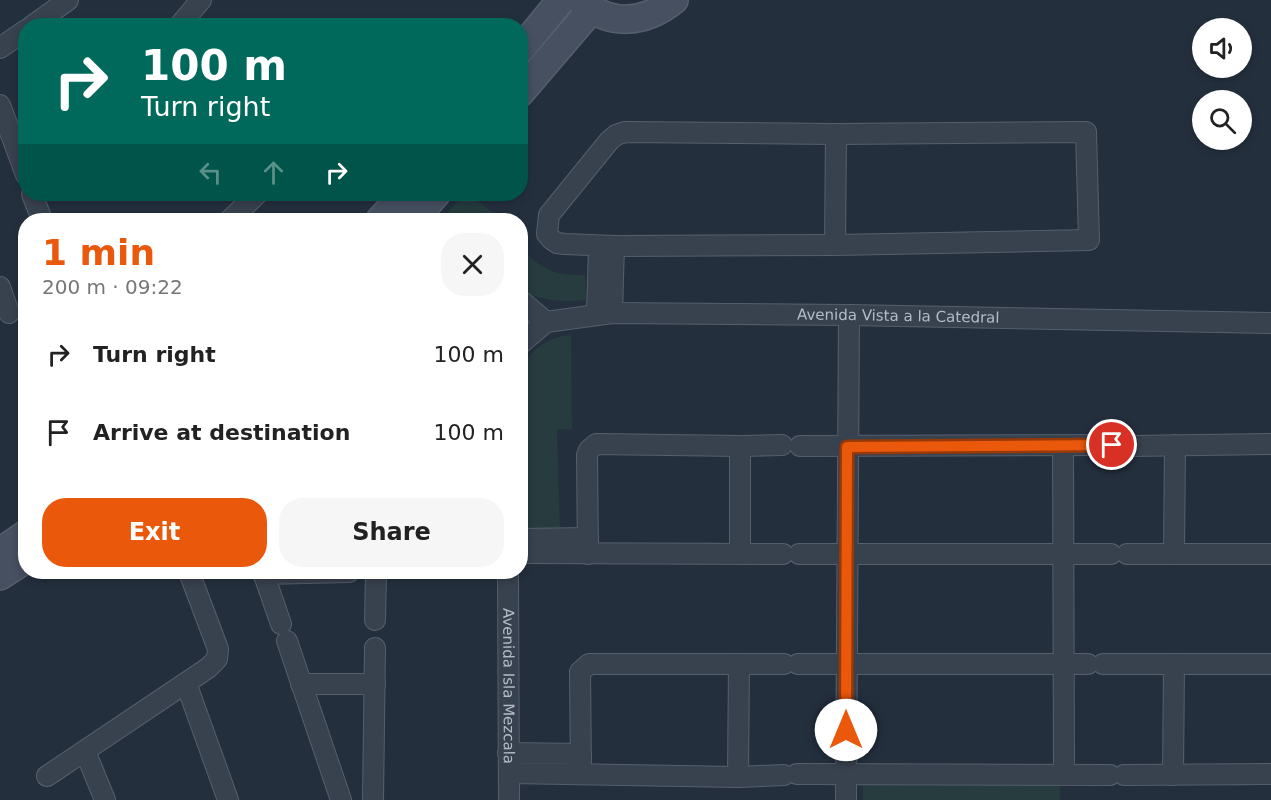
<!DOCTYPE html>
<html lang="en">
<head>
<meta charset="utf-8">
<style>
  body { margin:0; font-family:"DejaVu Sans",sans-serif; background:#f6f6f6; color:#222; height:100vh; display:flex; flex-direction:column; font-size:22px; white-space:nowrap }
  * { box-sizing:border-box; margin:0 }
  p { font-size:20px; color:#767676 }
  .icon { flex:none; width:33px; height:33px; fill:none; stroke:currentColor; stroke-width:2; stroke-linecap:round; stroke-linejoin:round }
  .map { position:relative; flex:1; overflow:hidden }
  .sheet { position:absolute; left:18px; top:213px; width:510px; height:366px; display:flex; flex-direction:column; background:#fff; border-radius:24px; box-shadow:0 3px 9px #0003 }
  .sheet>* { flex:none }
  .banner { position:absolute; left:18px; top:18px; width:510px; height:183px; border-radius:24px; box-shadow:0 3px 9px #0003; background:#00695c; color:#fff; overflow:hidden }
  .buttons { position:absolute; left:1192px; top:18px; display:grid; gap:12px }
  .buttons a { display:grid; place-items:center; width:60px; height:60px; border-radius:50%; background:#fff; box-shadow:0 3px 9px #0003; font-size:30px }
  .pin { position:absolute; display:grid; place-items:center; width:51px; height:51px; color:#fff; margin:-26px; border:3px solid #fff; border-radius:50%; box-shadow:0 2px 6px #0007 }
  .me { position:absolute; width:66px; margin:-33px; rotate:0deg; stroke-linejoin:round; filter:drop-shadow(0 0 4px #0008) }
  .turn { display:flex; align-items:center; gap:21px; height:126px; padding:0 24px; font-size:27px }
  .turn .icon { width:78px; height:78px; stroke-width:2.5 }
  .turn b { display:block; font-size:42px; line-height:51px }
  .lanes { display:flex; align-items:center; height:57px; padding:0 24px; background:#0003; justify-content:center; gap:30px; direction:ltr }
  .lanes .off { opacity:.35 }
  .round { display:grid; place-items:center; flex:none; width:63px; height:63px; border-radius:24px; background:#f6f6f6 }
  .overview { display:flex; align-items:center; justify-content:space-between; height:102px; padding:0 24px }
  h1 { font-size:36px; font-weight:700; line-height:45px; color:#ea580c }
  .button { display:flex; gap:12px; margin-top:auto; padding:12px 24px }
  .button a { flex:1; height:69px; border-radius:24px; background:#ea580c; color:#fff; font-size:24px; font-weight:700; line-height:69px; text-align:center }
  .button a+a { background:#f6f6f6; color:#222 }
  ul { padding:0; list-style:none }
  li { display:flex; align-items:center; gap:18px; height:78px; padding:0 24px }
  li div { flex:1 }
  li b { display:block; font-size:22px }
  li em { font-style:normal }
  .map>svg:first-child { display:block }
  .green { fill:#263c3f }
  .lines { fill:none; stroke-linecap:round; stroke-linejoin:round }
  .street-casing { stroke:#565f6c; stroke-width:22 }
  .secondary-casing { stroke:#565f6c; stroke-width:30 }
  .street { stroke:#38414e; stroke-width:20 }
  .secondary { stroke:#465061; stroke-width:27 }
  .route-casing { stroke:#983908; stroke-width:15 }
  .route { stroke:#ea580c; stroke-width:10 }
  .labels { text-anchor:middle; dominant-baseline:central; stroke-width:6; stroke-linejoin:round; paint-order:stroke }
  .street-label { font-size:15px; fill:#b4bcc9; stroke:#1d2633 }
</style>
</head>
<body>
<div class="map">
<svg width="1271" height="800" viewBox="0 0 1271 800">
  <rect width="100%" height="100%" fill="#242f3e"/>
  <!-- green -->
  <path class="green" d="M464,194h5l33,26h-58l-2,-1z
    M520,245c20,25 34,31 65,30l1,25c-23,3 -44,0 -65,-9z
    M571,335l1,94 -15,1 3,102 -39,-2 -1,-154c7,-25 26,-39 51,-41z
    M1060,783v17h-197v-15z"/>
  <g class="lines">
    <defs>
      <g id="street">
        <path d="M32,26l36,-26"/>
        <path d="M179,26l22,-26"/>
        <path d="M0,48l26,-18"/>
        <path d="M0,105l26,70"/>
        <path d="M625,132l211,2 250,-2 3,108 -254,5 -221,1 -49,-2 -8,-1 -6,-4 -4,-5 2,-19 60,-74 7,-6z"/>
        <path d="M32,194l10,26"/>
        <path d="M230,220l27,-26"/>
        <path d="M835,245l1,-111"/>
        <path d="M0,287l9,26"/>
        <path d="M520,300l26,22"/>
        <path d="M612,313l2,-67"/>
        <path d="M597,314l2,-68"/>
        <path id="s1" d="M520,344l26,-22 66,-9 237,2 422,8"/>
        <path d="M800,446l312,-1"/>
        <path d="M1131,446l140,-2"/>
        <path d="M1063,447l1,327"/>
        <path d="M520,539l68,-1"/>
        <path d="M520,553l263,1"/>
        <path d="M588,554l-1,-99 2,-5 7,-6 144,2 42,-1"/>
        <path d="M740,554v-108"/>
        <path d="M799,554h312"/>
        <path d="M1127,554h144"/>
        <path d="M1174,554l1,-109"/>
        <path d="M263,572l18,52"/>
        <path id="s2" d="M508,572l1,228"/>
        <path d="M263,574l86,-2"/>
        <path d="M375,620l1,-48"/>
        <path d="M287,641l54,159"/>
        <path d="M798,664h290"/>
        <path d="M1103,664h168"/>
        <path d="M186,683l42,117"/>
        <path d="M301,684h74"/>
        <path d="M85,751l20,49"/>
        <path d="M508,753l73,1"/>
        <path d="M509,773l229,4 46,-2"/>
        <path d="M581,773l-1,-101 9,-8h195"/>
        <path d="M797,774l313,1"/>
        <path d="M1124,775l147,-1"/>
        <path d="M1173,775l1,-111"/>
        <path d="M47,776l161,-108 9,-9 1,-10 -29,-77"/>
        <path d="M738,777l1,-113"/>
        <path d="M373,800l2,-152"/>
        <path d="M846,800l3,-485"/>
      </g>
      <path id="secondary" d="M580,0c29,27 64,24 94,0
        M520,50l41,-50
        M520,93l71,-83
        M380,220l24,-26
        M413,220l23,-26
        M0,552l26,-18
        M0,576l26,-17"/>
    </defs>
    <!-- street casing -->
    <use href="#street" class="street-casing"/>
    <!-- secondary casing -->
    <use href="#secondary" class="secondary-casing"/>
    <!-- street -->
    <use href="#street" class="street"/>
    <!-- secondary -->
    <use href="#secondary" class="secondary"/>
  </g>
  <g class="lines">
    <defs>
      <path id="route" d="M846,730l1,-283 265,-2"/>
    </defs>
    <!-- route casing -->
    <use href="#route" class="route-casing"/>
    <!-- route -->
    <use href="#route" class="route"/>
  </g>
  <g class="labels">
    <!-- street labels -->
    <g class="street-label">
      <text stroke="none"><textPath href="#s1" startOffset="387">Avenida Vista a la Catedral</textPath></text>
      <text stroke="none"><textPath href="#s2" startOffset="114">Avenida Isla Mezcala</textPath></text>
    </g>
  </g>
</svg>
<div class="buttons">
<a><svg class="icon" aria-label="sound" viewBox="0 0 24 24"><path d="M4 9h4l5-4v14l-5-4H4zM17 9q2 3 0 6"/></svg></a>
<a><svg class="icon" aria-label="search" viewBox="0 0 24 24"><circle cx="10" cy="10" r="6"/><path d="M15 15l6 6"/></svg></a>
</div>
<div class="pin" style="left:1112px;top:445px;background:#d93025"><svg class="icon" aria-label="arrive" viewBox="0 0 24 24"><path d="M6 21V4h12l-3 4 3 4H6"/></svg></div>
<svg class="me" style="left:846px;top:730px" viewBox="-20 -20 40 40"><circle r="19" fill="#fff"/><path d="M0-13L10 11 0 6-10 11z" fill="#ea580c"/></svg>
<div class="banner">
<div class="turn"><svg class="icon" aria-label="right" viewBox="0 0 24 24"><path d="M7 20v-9h11M14 6l5 5-5 5"/></svg><div><b>100 m</b>Turn right</div></div>
<div class="lanes"><svg class="icon off" aria-label="left" viewBox="0 0 24 24"><path d="M17 20v-9H6M10 6l-5 5 5 5"/></svg><svg class="icon off" aria-label="ahead" viewBox="0 0 24 24"><path d="M12 20V5M6 11l6-6 6 6"/></svg><svg class="icon" aria-label="right" viewBox="0 0 24 24"><path d="M7 20v-9h11M14 6l5 5-5 5"/></svg></div>
</div>
<section class="sheet">
<div class="overview"><div><h1>1 min</h1><p>200 m · 09:22</p></div><a class="round"><svg class="icon" aria-label="close" viewBox="0 0 24 24"><path d="M6 6l12 12M18 6L6 18"/></svg></a></div>
<ul>
<li><svg class="icon" aria-label="right" viewBox="0 0 24 24"><path d="M7 20v-9h11M14 6l5 5-5 5"/></svg><div><b>Turn right</b></div><em>100 m</em></li>
<li><svg class="icon" aria-label="arrive" viewBox="0 0 24 24"><path d="M6 21V4h12l-3 4 3 4H6"/></svg><div><b>Arrive at destination</b></div><em>100 m</em></li>
</ul>
<div class="button"><a>Exit</a><a>Share</a></div>
</section>
</div>
</body>
</html>
